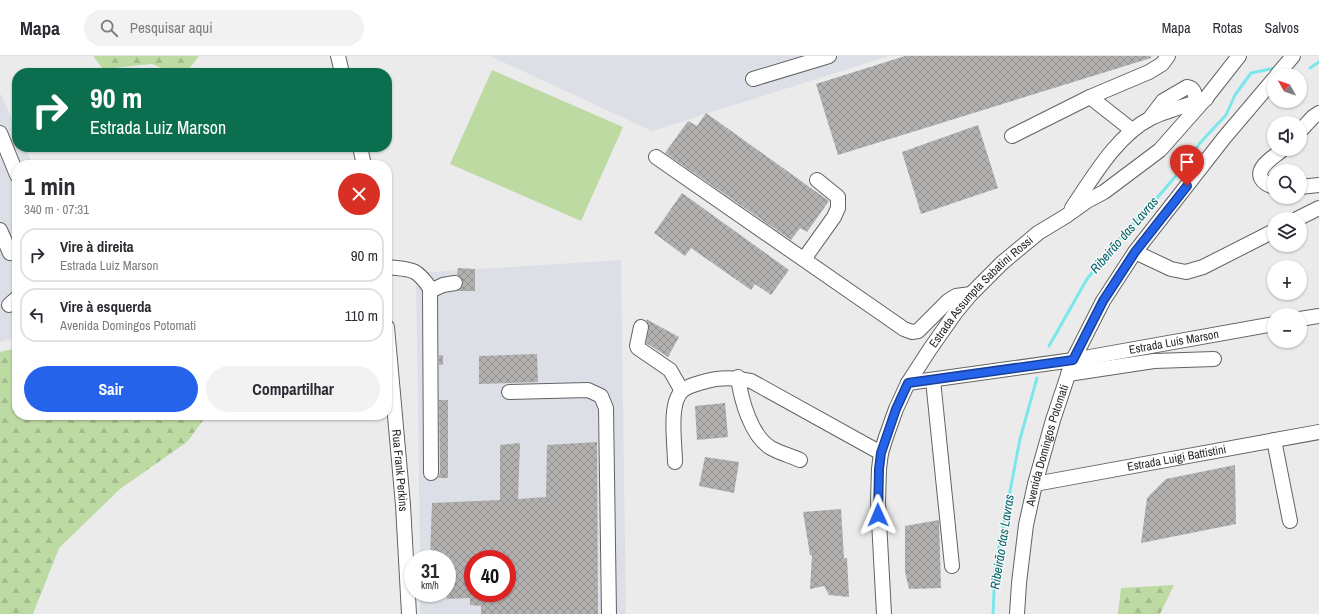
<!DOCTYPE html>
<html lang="pt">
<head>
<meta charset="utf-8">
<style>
  body { margin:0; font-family:"Archivo Narrow",sans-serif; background:#f2f2f3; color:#2b2b33; height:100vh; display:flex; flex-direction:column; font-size:15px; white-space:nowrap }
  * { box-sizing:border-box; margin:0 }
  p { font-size:13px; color:#7c7c81 }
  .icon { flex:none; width:22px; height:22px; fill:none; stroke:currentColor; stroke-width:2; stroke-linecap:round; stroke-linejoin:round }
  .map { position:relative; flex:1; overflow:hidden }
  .panel { position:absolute; left:12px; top:104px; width:380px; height:260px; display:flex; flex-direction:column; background:#fff; border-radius:16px; box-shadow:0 1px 3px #0004 }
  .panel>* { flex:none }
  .top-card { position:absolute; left:12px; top:12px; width:380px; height:84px; border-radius:16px; box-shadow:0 1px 3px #0004; background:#0b6e4f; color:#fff; overflow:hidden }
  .needle { width:26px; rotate:310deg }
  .controls { position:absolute; left:1267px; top:12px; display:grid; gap:8px }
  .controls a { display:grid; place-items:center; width:40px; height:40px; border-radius:50%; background:#fff; box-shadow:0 1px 3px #0004; font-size:20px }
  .speed { position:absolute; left:404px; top:494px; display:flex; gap:8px; font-size:20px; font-weight:700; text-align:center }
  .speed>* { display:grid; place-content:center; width:52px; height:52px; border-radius:50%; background:#fff; box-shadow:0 1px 3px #0004; line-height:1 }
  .speed small { font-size:10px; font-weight:400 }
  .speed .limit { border:6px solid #d22; background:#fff; color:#111 }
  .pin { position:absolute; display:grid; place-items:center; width:34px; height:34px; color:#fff; margin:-41px -17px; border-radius:50% 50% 50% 0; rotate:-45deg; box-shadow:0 0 4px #0007 }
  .pin .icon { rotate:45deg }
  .me { position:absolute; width:44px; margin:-22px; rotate:359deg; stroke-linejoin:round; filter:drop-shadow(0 0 3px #0008) }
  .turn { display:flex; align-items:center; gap:14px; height:84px; padding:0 12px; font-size:18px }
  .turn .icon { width:52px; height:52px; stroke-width:2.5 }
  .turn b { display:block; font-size:28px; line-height:34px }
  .round { display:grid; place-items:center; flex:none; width:42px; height:42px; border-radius:21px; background:#f2f2f3 }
  .summary { display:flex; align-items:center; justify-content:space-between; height:68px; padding:0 12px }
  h1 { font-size:24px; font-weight:700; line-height:30px }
  .primary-button { display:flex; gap:8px; margin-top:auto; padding:8px 12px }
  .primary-button a { flex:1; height:46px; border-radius:24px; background:#2563eb; color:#fff; font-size:16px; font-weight:700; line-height:46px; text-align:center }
  .primary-button a+a { background:#f2f2f3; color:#2b2b33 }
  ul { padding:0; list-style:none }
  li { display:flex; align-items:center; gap:12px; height:54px; margin:0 8px 6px; padding:0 4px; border:2px solid #e1e1e2; border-radius:16px }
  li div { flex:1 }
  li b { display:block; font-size:15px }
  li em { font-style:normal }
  header { display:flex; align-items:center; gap:24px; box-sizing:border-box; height:56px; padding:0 20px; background:#fff; border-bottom:1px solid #e1e1e2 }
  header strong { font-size:19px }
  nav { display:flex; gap:22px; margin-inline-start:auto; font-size:14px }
  .search { width:280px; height:36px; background:#f2f2f3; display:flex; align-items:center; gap:10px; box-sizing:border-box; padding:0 14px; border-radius:22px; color:#7c7c81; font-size:15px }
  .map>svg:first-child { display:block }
  .built { fill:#dddfe7; fill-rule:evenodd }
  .green { fill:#bddaa2 }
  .forest { fill:url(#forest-firs) }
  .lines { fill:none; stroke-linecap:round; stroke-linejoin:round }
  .stream { stroke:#7be7ec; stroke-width:3 }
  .building { fill:url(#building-cross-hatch); fill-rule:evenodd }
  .minor-casing { stroke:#626364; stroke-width:16 }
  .minor { stroke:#fff; stroke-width:14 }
  .route-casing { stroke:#184099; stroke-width:10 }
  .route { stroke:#2563eb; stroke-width:7 }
  .labels { text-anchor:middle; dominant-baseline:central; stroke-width:3; stroke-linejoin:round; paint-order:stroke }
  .street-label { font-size:12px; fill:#292929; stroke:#f8f8f9 }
  .water-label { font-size:13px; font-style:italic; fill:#016569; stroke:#f8f8f9 }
</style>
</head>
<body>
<header>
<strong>Mapa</strong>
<div class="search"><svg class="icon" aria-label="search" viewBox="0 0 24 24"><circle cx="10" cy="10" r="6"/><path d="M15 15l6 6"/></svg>Pesquisar aqui</div>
<nav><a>Mapa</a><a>Rotas</a><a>Salvos</a></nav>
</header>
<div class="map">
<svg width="1319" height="558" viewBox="0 0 1319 558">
  <defs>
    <pattern id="forest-firs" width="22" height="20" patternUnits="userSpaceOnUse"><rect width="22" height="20" fill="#bddaa2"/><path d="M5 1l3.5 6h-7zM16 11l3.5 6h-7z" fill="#a2bb8c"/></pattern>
    <pattern id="building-cross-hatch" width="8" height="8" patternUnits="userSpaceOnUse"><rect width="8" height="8" fill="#b2b1b0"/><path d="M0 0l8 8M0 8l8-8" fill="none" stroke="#91908f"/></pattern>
  </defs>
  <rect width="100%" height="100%" fill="#ebebec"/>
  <!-- built -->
  <path class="built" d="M490,0h399l-237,75z
    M0,37l17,36v18h8l8,18h-16v172l-17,5z
    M621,204l5,354h-206v-21h27v-34h-27l-4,-286zM473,503h34v34h-34z"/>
  <!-- green -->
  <path class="green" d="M492,14l131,57 -42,94 -131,-57z"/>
  <!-- forest -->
  <path class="forest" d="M93,0h106l-13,17h-13l-21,-9 -49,5z
    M17,292v67h190l-20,27 -67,47 -61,59 -26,66h-33v-262z
    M1174,529l-14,29h-42l3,-26z"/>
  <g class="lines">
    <!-- stream -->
    <path class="stream" d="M1310,12l9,-6
      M1049,290l38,-67 27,-34 37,-40 29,-34 20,-28 26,-28 9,-20 16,-22 24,-5
      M993,558l2,-45 25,-130 17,-61"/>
  </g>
  <!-- building -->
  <path class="building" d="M905,0h246v2l-313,97 -22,-71z
    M706,57l123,88 -22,31 -7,-4 -9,12 -126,-87 23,-32 9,5z
    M978,69l20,63 -77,26 -19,-62z
    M682,137l107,77 -18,25 -16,-11 -4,6 -60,-42 -6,8 -31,-23z
    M458,212l17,1v22h-17l5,-5v-4l-2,-5 -4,-2z
    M646,263l33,18 -11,20 -22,-14 3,-15z
    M537,298l1,28 -59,2v-28z
    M439,299h4v10h-4z
    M439,344h9v78h-10l2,-5z
    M725,347l3,34 -31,3 -2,-34z
    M597,386l1,172h-117v-8l-11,-1v-7l-23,1v-40h-17l2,-56 68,-3v-55l20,-2 -2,56 28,-2 1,-52zM473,503h34v34h-34z
    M705,401l34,5 -5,31 -35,-7z
    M1235,409l1,59 -95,19 6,-45 19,-19z
    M841,453l3,49h3l2,39 -20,-2 -5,-9 -14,3 2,-34h-2l-7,-43z
    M939,464l2,68 -32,1 -4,-17v-46z"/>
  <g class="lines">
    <defs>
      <g id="minor">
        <path d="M338,0l4,17"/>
        <path d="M1277,19l16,-19"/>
        <path d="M753,23l76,-23"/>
        <path d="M1090,41l59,-25 13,-8 6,-8"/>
        <path d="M1150,62l13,-17 24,-14c8,1 8,8 9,15"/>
        <path d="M1300,75l13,-14 6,-4"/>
        <path d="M0,77l17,42"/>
        <path d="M1012,80l78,-39 42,33"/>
        <path d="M360,91l4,18"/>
        <path d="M656,101l248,172 8,3 6,-1 30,-30 8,-5 15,-2"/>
        <path d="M1274,131c-5,-2 -10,-3 -13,-9 -5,-12 15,-22 22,-29"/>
        <path d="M1300,131l19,-2"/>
        <path d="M1072,152c21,-31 45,-73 79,-90 17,-8 37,-13 55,-19"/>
        <path d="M1297,163l22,-11"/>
        <path d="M0,174l10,23"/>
        <path d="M1135,196l36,17 15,3 17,-5 71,-36"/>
        <path d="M804,203l30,-42 4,-9v-11l-21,-17"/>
        <path d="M387,211c25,3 28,0 43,21l1,185"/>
        <path d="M430,235l13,-6 12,-2"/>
        <path d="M9,249l8,-7"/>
        <path d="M1300,263l19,-3"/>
        <path id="s1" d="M387,271l16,178 6,109"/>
        <path d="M641,271l-4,19 1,2 32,22 12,21"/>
        <path d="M1068,318l86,-13 60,-2"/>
        <path d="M738,321c3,23 13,59 33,71 9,5 20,8 29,12"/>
        <path d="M933,324l19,186"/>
        <path id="s2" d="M908,327l165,-23 201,-36"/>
        <path d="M509,336l79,-2 13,6 5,12 3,206"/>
        <path d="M1274,384l16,81"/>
        <path d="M675,406c0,-18 -7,-60 8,-72 5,-4 13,-6 20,-8 16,-5 31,-5 48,-1l130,72"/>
        <path id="s3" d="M1035,428l284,-52"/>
        <path id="s4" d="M884,558l-6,-112 1,-33 2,-16 5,-16 10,-28 12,-26 22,-34 26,-37 15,-18 31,-31 36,-30 28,-17 21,-15 17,-9 56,-42 46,-52 33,-42"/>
        <path id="s5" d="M1017,558l2,-31 7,-58 9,-41 18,-64 20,-60 30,-59 32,-49 89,-114 50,-59"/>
      </g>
    </defs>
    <!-- minor casing -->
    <use href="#minor" class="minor-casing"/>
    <!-- minor -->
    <use href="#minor" class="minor"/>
  </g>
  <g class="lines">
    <defs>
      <path id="route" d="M878,459l1,-46 2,-16 15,-44 12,-26 165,-23 30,-59 32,-49 52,-66"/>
    </defs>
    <!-- route casing -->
    <use href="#route" class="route-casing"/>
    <!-- route -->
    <use href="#route" class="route"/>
  </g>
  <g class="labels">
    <!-- street labels -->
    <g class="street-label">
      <text stroke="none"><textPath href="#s4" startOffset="354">Estrada Assumpta Sabatini Rossi</textPath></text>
      <text stroke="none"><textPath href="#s2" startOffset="269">Estrada Luís Marson</textPath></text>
      <text stroke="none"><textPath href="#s5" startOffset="172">Avenida Domingos Potomati</textPath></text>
      <text stroke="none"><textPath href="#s3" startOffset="144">Estrada Luigi Battistini</textPath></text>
      <text stroke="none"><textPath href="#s1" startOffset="144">Rua Frank Perkins</textPath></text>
    </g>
    <!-- water labels -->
    <g class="water-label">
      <text transform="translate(1124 179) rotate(-49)">Ribeirão das Lavras</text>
      <text transform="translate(1002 486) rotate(-81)">Ribeirão das Lavras</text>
    </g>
  </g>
</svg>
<div class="controls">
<a><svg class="needle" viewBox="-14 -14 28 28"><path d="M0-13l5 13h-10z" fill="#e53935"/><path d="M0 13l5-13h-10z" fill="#7c7c81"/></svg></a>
<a><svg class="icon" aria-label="sound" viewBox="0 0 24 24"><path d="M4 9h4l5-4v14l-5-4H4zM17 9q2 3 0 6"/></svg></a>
<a><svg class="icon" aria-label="search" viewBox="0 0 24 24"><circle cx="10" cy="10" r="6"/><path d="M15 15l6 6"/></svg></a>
<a><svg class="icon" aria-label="layers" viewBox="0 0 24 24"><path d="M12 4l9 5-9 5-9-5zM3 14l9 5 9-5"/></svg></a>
<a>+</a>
<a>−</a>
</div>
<div class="speed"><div>31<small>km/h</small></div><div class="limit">40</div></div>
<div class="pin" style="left:1187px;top:130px;background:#d93025"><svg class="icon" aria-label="arrive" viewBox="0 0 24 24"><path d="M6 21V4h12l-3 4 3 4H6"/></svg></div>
<svg class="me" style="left:878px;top:459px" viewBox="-20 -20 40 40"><path d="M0-17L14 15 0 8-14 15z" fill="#2563eb" stroke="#fff" stroke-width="4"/></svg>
<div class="top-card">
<div class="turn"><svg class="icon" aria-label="right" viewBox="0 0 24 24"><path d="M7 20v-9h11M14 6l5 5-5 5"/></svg><div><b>90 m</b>Estrada Luiz Marson</div></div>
</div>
<section class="panel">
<div class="summary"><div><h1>1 min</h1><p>340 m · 07:31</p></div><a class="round" style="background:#d93025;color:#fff"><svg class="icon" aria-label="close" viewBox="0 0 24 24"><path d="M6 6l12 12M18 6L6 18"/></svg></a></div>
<ul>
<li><svg class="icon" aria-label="right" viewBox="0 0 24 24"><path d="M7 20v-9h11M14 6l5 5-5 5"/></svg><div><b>Vire à direita</b><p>Estrada Luiz Marson</p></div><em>90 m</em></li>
<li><svg class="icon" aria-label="left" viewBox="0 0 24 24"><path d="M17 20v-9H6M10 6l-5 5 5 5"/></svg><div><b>Vire à esquerda</b><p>Avenida Domingos Potomati</p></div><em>110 m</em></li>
</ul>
<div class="primary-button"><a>Sair</a><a>Compartilhar</a></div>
</section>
</div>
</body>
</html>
